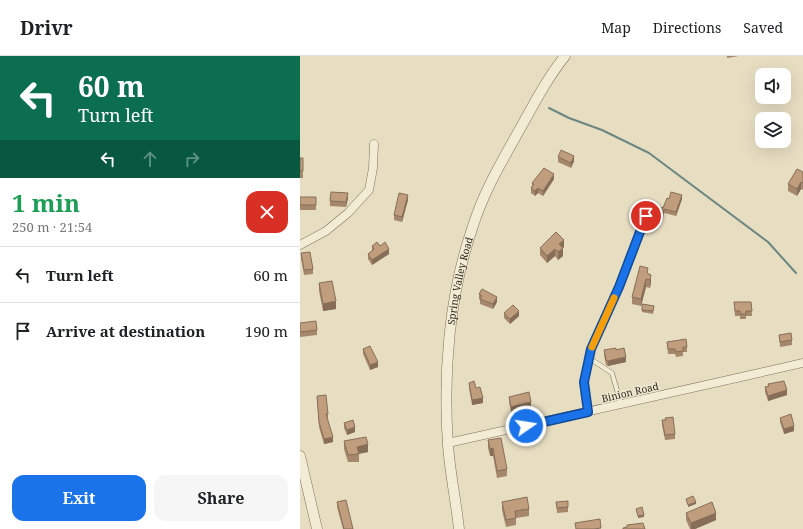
<!DOCTYPE html>
<html lang="en">
<head>
<meta charset="utf-8">
<style>
  body { margin:0; font-family:"Noto Serif",serif; background:#f6f6f6; color:#202124; height:100vh; display:flex; flex-direction:column; font-size:15px; white-space:nowrap }
  * { box-sizing:border-box; margin:0 }
  p { font-size:13px; color:#757577 }
  .icon { flex:none; width:22px; height:22px; fill:none; stroke:currentColor; stroke-width:2; stroke-linecap:round; stroke-linejoin:round }
  .map { position:relative; flex:1; overflow:hidden }
  .panel { display:flex; flex-direction:column; background:#fff; width:300px }
  .panel>* { flex:none }
  .banner { background:#0b6e4f; color:#fff; overflow:hidden }
  .fabs { position:absolute; left:455px; top:12px; display:grid; gap:8px }
  .fabs a { display:grid; place-items:center; width:36px; height:36px; border-radius:8px; background:#fff; box-shadow:0 4px 16px #0002; font-size:20px }
  .pin { position:absolute; display:grid; place-items:center; width:34px; height:34px; color:#fff; margin:-17px; border:2px solid #fff; border-radius:50%; box-shadow:0 1px 4px #0007 }
  .me { position:absolute; width:44px; margin:-22px; rotate:77deg; stroke-linejoin:round; filter:drop-shadow(0 0 3px #0008) }
  .turn { display:flex; align-items:center; gap:14px; height:84px; padding:0 12px; font-size:18px }
  .turn .icon { width:52px; height:52px; stroke-width:2.5 }
  .turn b { display:block; font-size:28px; line-height:34px }
  .lanes { display:flex; align-items:center; height:38px; padding:0 12px; background:#0003; justify-content:center; gap:20px; direction:ltr }
  .lanes .off { opacity:.35 }
  .round { display:grid; place-items:center; flex:none; width:42px; height:42px; border-radius:12px; background:#f6f6f6 }
  .head { display:flex; align-items:center; justify-content:space-between; height:68px; padding:0 12px }
  h1 { font-size:24px; font-weight:700; line-height:30px; color:#1e9e55 }
  .button { display:flex; gap:8px; margin-top:auto; padding:8px 12px }
  .button a { flex:1; height:46px; border-radius:12px; background:#1a73e8; color:#fff; font-size:16px; font-weight:700; line-height:46px; text-align:center }
  .button a+a { background:#f6f6f6; color:#202124 }
  ul { padding:0; list-style:none }
  li { display:flex; align-items:center; gap:12px; height:56px; padding:0 12px; border-top:1px solid #e0e0e0 }
  li div { flex:1 }
  li b { display:block; font-size:15px }
  li em { font-style:normal }
  header { display:flex; align-items:center; gap:24px; box-sizing:border-box; height:56px; padding:0 20px; background:#fff; border-bottom:1px solid #e0e0e0 }
  header strong { font-size:19px }
  nav { display:flex; gap:22px; margin-inline-start:auto; font-size:14px }
  main { display:flex; flex:1; min-height:0 }
  .map>svg:first-child { display:block }
  .lines { fill:none; stroke-linecap:round; stroke-linejoin:round }
  .stream { stroke:#6c8782; stroke-width:2 }
  .service-casing { stroke:#7e705c; stroke-width:5 }
  .minor-casing { stroke:#7e705c; stroke-width:9 }
  .tertiary-casing { stroke:#7e705c; stroke-width:11 }
  .service { stroke:#f3ecd4; stroke-width:4 }
  .minor { stroke:#f3ecd4; stroke-width:8 }
  .tertiary { stroke:#f3ecd4; stroke-width:10 }
  .wall { fill:#a5876c }
  .shaded-wall { fill:#866e58 }
  .building { fill:#c09d7d; stroke:#866e58 }
  .route-casing { stroke:#114b97; stroke-width:10 }
  .route { stroke:#1a73e8; stroke-width:7 }
  .slow { stroke:#f59e0b; stroke-width:7 }
  .labels { text-anchor:middle; dominant-baseline:central; stroke-width:3; stroke-linejoin:round; paint-order:stroke }
  .street-label { font-size:10px; fill:#30281e; stroke:#efe8d1 }
</style>
</head>
<body>
<header>
<strong>Drivr</strong>
<nav><a>Map</a><a>Directions</a><a>Saved</a></nav>
</header>
<main>
<section class="panel">
<div class="banner">
<div class="turn"><svg class="icon" aria-label="left" viewBox="0 0 24 24"><path d="M17 20v-9H6M10 6l-5 5 5 5"/></svg><div><b>60 m</b>Turn left</div></div>
<div class="lanes"><svg class="icon" aria-label="left" viewBox="0 0 24 24"><path d="M17 20v-9H6M10 6l-5 5 5 5"/></svg><svg class="icon off" aria-label="ahead" viewBox="0 0 24 24"><path d="M12 20V5M6 11l6-6 6 6"/></svg><svg class="icon off" aria-label="right" viewBox="0 0 24 24"><path d="M7 20v-9h11M14 6l5 5-5 5"/></svg></div>
</div>
<div class="head"><div><h1>1 min</h1><p>250 m · 21:54</p></div><a class="round" style="background:#d93025;color:#fff"><svg class="icon" aria-label="close" viewBox="0 0 24 24"><path d="M6 6l12 12M18 6L6 18"/></svg></a></div>
<ul>
<li><svg class="icon" aria-label="left" viewBox="0 0 24 24"><path d="M17 20v-9H6M10 6l-5 5 5 5"/></svg><div><b>Turn left</b></div><em>60 m</em></li>
<li><svg class="icon" aria-label="arrive" viewBox="0 0 24 24"><path d="M6 21V4h12l-3 4 3 4H6"/></svg><div><b>Arrive at destination</b></div><em>190 m</em></li>
</ul>
<div class="button"><a>Exit</a><a>Share</a></div>
</section>
<div class="map">
<svg width="503" height="473" viewBox="0 0 503 473">
  <rect width="100%" height="100%" fill="#e7dec2"/>
  <g class="lines">
    <!-- stream -->
    <path class="stream" d="M249,52l20,10 33,12 47,23 119,89 28,31"/>
    <defs>
      <path id="service" d="M289,302l23,15 9,31
        M288,356l-4,-30 7,-33 28,-62 27,-70"/>
      <path id="minor" d="M0,189l26,-14 22,-18 21,-23 4,-22 1,-24
        M148,387l355,-80"/>
      <g id="tertiary">
        <path d="M0,400l17,73"/>
        <path id="s1" d="M159,473c-3,-28 -9,-56 -11,-84 -5,-71 1,-149 24,-216 10,-33 27,-63 44,-93 16,-28 29,-55 49,-80"/>
      </g>
    </defs>
    <!-- service casing -->
    <use href="#service" class="service-casing"/>
    <!-- minor casing -->
    <use href="#minor" class="minor-casing"/>
    <!-- tertiary casing -->
    <use href="#tertiary" class="tertiary-casing"/>
    <!-- service -->
    <use href="#service" class="service"/>
    <!-- minor -->
    <use href="#minor" class="minor"/>
    <!-- tertiary -->
    <use href="#tertiary" class="tertiary"/>
  </g>
  <!-- wall -->
  <path class="wall" d="M427,0h12l-12,2z
    M258,101l16,4 -3,7 -13,-6z
    M0,102h3v20h-3z
    M503,116v18l-2,-1 -4,7 -9,-5v-7z
    M254,123l-11,17 -5,-3 -3,3 -4,-3v-5l1,-2v-3z
    M0,141h16v13h-16z
    M48,142l-2,9 -16,-1v-5z
    M369,143h13l-6,17 -12,-3 -1,6 -6,-2v-4l6,-5z
    M108,144l-6,22 -8,-2v-5z
    M72,190h8l9,8 -17,11 -4,-6v-5l4,-3z
    M264,191l-1,1v8l-5,4 -3,-4 -8,7 -7,-8v-7z
    M1,197l12,16v5l-9,1 -3,-17z
    M348,218l3,8 -1,6 -4,-1 -5,19 -9,-2v-7z
    M19,227l17,26 -13,2 -4,-20z
    M179,238l18,8 -4,7 -13,-5v-4l-1,-1z
    M434,246h17l1,14h-6v3h-6v-3h-5z
    M342,248l12,2 -1,8 -11,-2z
    M204,257l15,3 -9,8 -6,-6z
    M0,267l17,7v5l-17,2z
    M479,279l13,5v5l-12,2z
    M367,286l20,5v5h-4v4l-7,1 -1,-3h-7z
    M63,293l15,18 -8,3 -7,-16z
    M304,294h12l10,12 -18,4 -2,-1 -2,-10z
    M169,327l7,5 7,15 -11,2 -3,-17z
    M468,328l19,11 -19,6 -3,-9v-5l3,-1z
    M17,340l11,18v5h-1l6,23 -9,2 -5,-17z
    M209,341l22,10 -20,5 -2,-10z
    M365,362l10,16v5l-10,1 -3,-15v-5h3z
    M480,362l14,13 -10,3 -4,-12z
    M44,367l11,9 -8,3 -3,-7z
    M188,384l19,29v7l-10,2 -4,-22h-3l-2,-8z
    M44,385l24,11 -9,2v8h-11l-4,-13z
    M37,446l16,27h-10l-6,-22z
    M202,446l27,7v7l-13,2v7l-10,2 -4,-17z
    M256,446l12,5v5l-11,1z
    M386,457l30,7 -21,9h-5l-4,-9z"/>
  <!-- shaded-wall -->
  <path class="shaded-wall" d="M274,100v5l-3,7v-5z
    M254,118v5l-11,17v-5z
    M501,126v7l-4,7v-7z
    M238,132v5l-3,3v-5z
    M48,137v5l-2,9v-5z
    M108,139v5l-6,22v-5z
    M382,139v4l-6,17v-4z
    M264,184v7l-2,2 1,-1v8l-5,4 1,-16z
    M89,193v5l-17,11v-5z
    M255,193v7l-8,7v-7z
    M351,219v7l-1,6v-8z
    M346,223v8l-5,19v-7z
    M197,241v5l-4,7v-5z
    M36,245v8l-13,2v-7z
    M219,255v5l-9,8v-5z
    M326,301v5l-18,4v-5z
    M78,306v5l-8,3v-5z
    M487,334v5l-19,6v-5z
    M183,342v5l-11,2v-5z
    M231,346v5l-20,5v-5z
    M494,370v5l-10,3v-5z
    M55,371v5l-8,3v-5z
    M33,381v5l-9,2v-5z
    M68,388v8l-11,2v-7z
    M193,392v8h-3v-7z
    M396,446v2l-8,3v-2z
    M416,457v7l-21,9h-4v-6z
    M344,459v2l-6,1v-2z"/>
  <!-- building -->
  <path class="building" d="M261,94l13,6 -3,7 -13,-6z
    M0,102h3v13h-3z
    M244,112l10,6 -11,17 -5,-3 -3,3 -4,-3 3,-4 -2,-1z
    M497,113l6,3v11l-2,-1 -4,7 -9,-5z
    M31,136l17,1 -2,9 -16,-1z
    M371,136l11,3 -6,17 -12,-3 -1,5 -6,-1 1,-6 5,1 4,-10 2,1z
    M99,137l9,2 -6,22 -8,-2z
    M0,141h16v8h-16z
    M256,176l8,8 -5,4 4,4 -5,4 -3,-3 -8,7 -7,-8z
    M77,186l3,4 5,-4 4,7 -17,11 -4,-6 6,-5 -2,-3z
    M10,196l3,17 -9,1 -3,-17z
    M340,210l8,2 -1,5 4,2 -1,5 -4,-1 -5,20 -9,-2z
    M32,225l4,20 -13,3 -4,-21z
    M182,233l15,8 -4,7 -13,-5 2,-3 -3,-2z
    M434,246h17l1,9h-6v3h-6v-3h-5z
    M342,248l12,2 -1,5 -11,-1z
    M213,249l6,6 -9,8 -6,-6z
    M16,265l1,9 -17,2v-9z
    M491,277l1,7 -12,2 -1,-7z
    M386,283l1,8h-4v4l-7,1 -1,-3h-7l-1,-7z
    M70,290l8,16 -8,3 -7,-16z
    M316,292v2l8,-2 2,9 -18,4 -2,-1 -2,-10z
    M174,325l2,7 4,-1 3,11 -11,2 -3,-17z
    M484,325l3,9 -19,6 -3,-9 4,-1 -1,-2z
    M229,336l2,10 -20,5 -2,-10z
    M26,339l2,19h-2l7,23 -9,2 -5,-17 -2,-26z
    M491,358l3,12 -10,3 -4,-11z
    M373,361l2,17 -10,1 -3,-15h4l-1,-2z
    M53,364l2,7 -8,3 -3,-7z
    M66,381l2,7 -11,3 2,7 -11,1 -4,-14z
    M201,382l6,31 -10,2 -4,-23 -3,1 -2,-9z
    M393,440l3,6 -8,3 -2,-6z
    M227,441l2,12 -14,2 1,7 -10,2 -4,-18z
    M46,444l7,29h-9l-7,-27z
    M268,445v6l-11,1 -1,-6z
    M412,446l4,11 -25,10 -5,-10z
    M342,451l2,8 -6,1 -2,-7z
    M300,463l1,9 -7,1h-18l-1,-6z
    M343,467l2,6h-22v-1l4,-1v-2z"/>
  <g class="lines">
    <defs>
      <path id="route" d="M226,370l62,-14 -4,-30 7,-33 28,-62 27,-71"/>
    </defs>
    <!-- route casing -->
    <use href="#route" class="route-casing"/>
    <!-- route -->
    <use href="#route" class="route"/>
    <!-- slow -->
    <path class="slow" d="M292,291l22,-49"/>
  </g>
  <g class="labels">
    <!-- street labels -->
    <g class="street-label">
      <text stroke="none"><textPath href="#s1" startOffset="250">Spring Valley Road</textPath></text>
      <text transform="translate(330 336) rotate(-13)">Binion Road</text>
    </g>
  </g>
</svg>
<div class="fabs">
<a><svg class="icon" aria-label="sound" viewBox="0 0 24 24"><path d="M4 9h4l5-4v14l-5-4H4zM17 9q2 3 0 6"/></svg></a>
<a><svg class="icon" aria-label="layers" viewBox="0 0 24 24"><path d="M12 4l9 5-9 5-9-5zM3 14l9 5 9-5"/></svg></a>
</div>
<div class="pin" style="left:346px;top:160px;background:#d93025"><svg class="icon" aria-label="arrive" viewBox="0 0 24 24"><path d="M6 21V4h12l-3 4 3 4H6"/></svg></div>
<svg class="me" style="left:226px;top:370px" viewBox="-20 -20 40 40"><circle r="17" fill="#1a73e8" stroke="#fff" stroke-width="3"/><path d="M0-11L8 9 0 5-8 9z" fill="#fff"/></svg>
</div>
</main>
</body>
</html>
